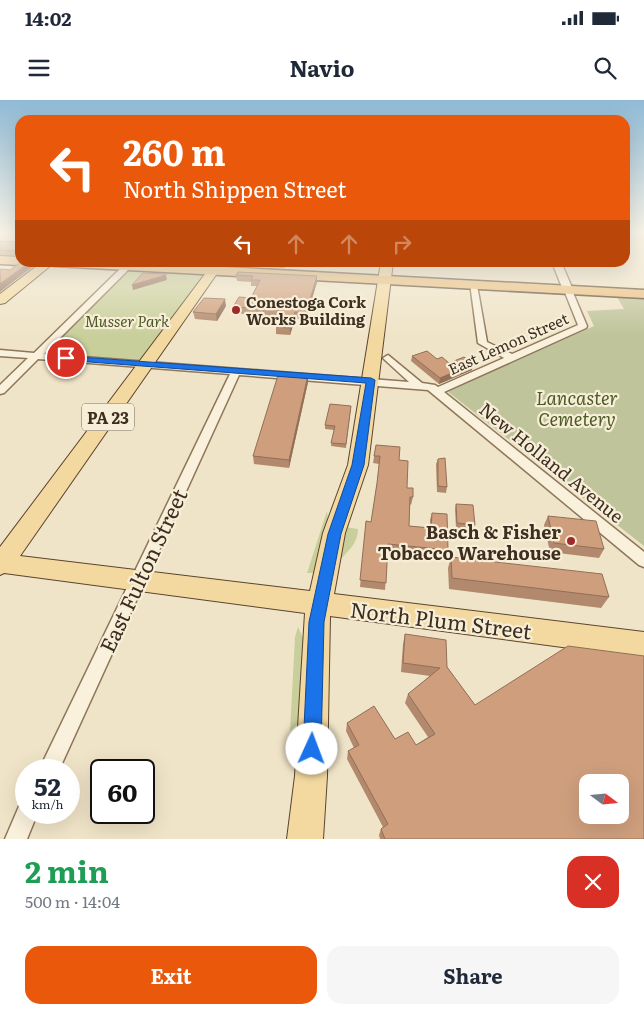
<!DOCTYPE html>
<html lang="en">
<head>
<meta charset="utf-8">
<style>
  body { margin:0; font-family:Literata,serif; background:#f6f6f7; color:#1f2937; height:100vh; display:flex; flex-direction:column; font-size:19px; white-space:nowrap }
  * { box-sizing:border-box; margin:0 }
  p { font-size:16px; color:#747a83 }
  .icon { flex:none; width:28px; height:28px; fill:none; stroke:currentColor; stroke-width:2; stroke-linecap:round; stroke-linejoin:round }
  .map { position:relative; height:739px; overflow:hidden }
  .details { display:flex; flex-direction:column; background:#fff; flex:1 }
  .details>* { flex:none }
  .guide { position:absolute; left:15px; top:15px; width:615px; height:152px; border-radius:15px; box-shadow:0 5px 20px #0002; background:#ea580c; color:#fff; overflow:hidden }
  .needle { width:32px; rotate:106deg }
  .controls { position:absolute; left:579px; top:674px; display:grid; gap:10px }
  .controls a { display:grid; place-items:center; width:50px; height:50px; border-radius:10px; background:#fff; box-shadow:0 5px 20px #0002; font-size:25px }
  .speed { position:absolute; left:15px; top:659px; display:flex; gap:10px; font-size:25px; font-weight:700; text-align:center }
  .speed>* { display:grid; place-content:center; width:65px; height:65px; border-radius:50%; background:#fff; box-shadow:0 5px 20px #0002; line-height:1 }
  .speed small { font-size:12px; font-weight:400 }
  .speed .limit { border:2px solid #111; border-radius:8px; background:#fff; color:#111 }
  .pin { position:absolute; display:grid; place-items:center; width:42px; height:42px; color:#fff; margin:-21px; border:2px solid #fff; border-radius:50%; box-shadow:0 1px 5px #0007 }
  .me { position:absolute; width:55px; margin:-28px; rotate:2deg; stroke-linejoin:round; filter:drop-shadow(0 0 4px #0008) }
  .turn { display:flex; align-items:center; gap:18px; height:105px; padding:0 25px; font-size:22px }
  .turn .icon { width:65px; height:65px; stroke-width:2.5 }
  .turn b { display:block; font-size:35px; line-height:42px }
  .lanes { display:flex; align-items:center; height:48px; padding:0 25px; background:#0003; justify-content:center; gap:25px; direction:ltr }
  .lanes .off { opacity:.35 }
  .round { display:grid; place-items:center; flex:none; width:52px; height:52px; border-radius:15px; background:#f6f6f7 }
  .head { display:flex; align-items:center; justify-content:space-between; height:85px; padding:0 25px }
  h1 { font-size:30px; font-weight:700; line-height:38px; color:#1e9e55 }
  .primary-button { display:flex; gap:10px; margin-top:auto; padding:10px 25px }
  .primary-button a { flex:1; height:58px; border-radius:15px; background:#ea580c; color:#fff; font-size:20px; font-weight:700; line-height:58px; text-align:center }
  .primary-button a+a { background:#f6f6f7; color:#1f2937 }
  .status { display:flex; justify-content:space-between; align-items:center; height:35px; padding:0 25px; background:#fff; direction:ltr }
  .status svg { height:14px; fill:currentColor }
  header { display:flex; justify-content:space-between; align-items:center; height:65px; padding:0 25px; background:#fff; font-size:22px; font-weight:700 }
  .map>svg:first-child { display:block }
  .green { fill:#c9cf9b }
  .cemetery { fill:#bfc49a }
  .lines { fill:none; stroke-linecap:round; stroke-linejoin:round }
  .minor-casing { stroke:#8d765c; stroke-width:3 }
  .tertiary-casing { stroke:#8d765c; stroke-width:3 }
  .primary-casing { stroke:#5b4430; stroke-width:2 }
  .trunk-casing { stroke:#5b4430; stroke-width:3 }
  .minor { fill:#faf1dc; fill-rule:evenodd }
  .tertiary { fill:#faf1dc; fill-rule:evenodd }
  .primary { fill:#f3d9a0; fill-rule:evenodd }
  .trunk { fill:#eabe7c; fill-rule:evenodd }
  .wall { fill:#b2896c }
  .shaded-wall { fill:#916f58 }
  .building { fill:#cf9f7d; stroke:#916f58; fill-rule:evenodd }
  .route { fill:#1a73e8; stroke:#114b97 }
  .poi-dot { fill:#9e2a2b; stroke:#f7eed8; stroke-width:2 }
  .labels { text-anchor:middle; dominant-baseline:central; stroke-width:4.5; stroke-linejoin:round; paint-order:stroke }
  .far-poi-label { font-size:15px; font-weight:bold; fill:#3d2e20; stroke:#f7eed8; text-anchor:start }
  .far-park-label { font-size:15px; font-style:italic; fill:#4d5a26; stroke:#f7eed8 }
  .far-street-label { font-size:15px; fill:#3d2e20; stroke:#f7eed8 }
  .shield { fill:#f7eed8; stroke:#756857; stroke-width:1 }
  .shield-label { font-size:16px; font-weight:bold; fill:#3d2e20 }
  .park-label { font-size:18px; font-style:italic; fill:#4d5a26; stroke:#f7eed8 }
  .street-label { font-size:18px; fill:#3d2e20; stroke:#f7eed8 }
  .poi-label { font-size:18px; font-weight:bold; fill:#3d2e20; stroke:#f7eed8; text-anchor:end }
  .near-street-label { font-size:21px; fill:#3d2e20; stroke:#f7eed8 }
</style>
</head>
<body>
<div class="status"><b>14:02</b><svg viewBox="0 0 49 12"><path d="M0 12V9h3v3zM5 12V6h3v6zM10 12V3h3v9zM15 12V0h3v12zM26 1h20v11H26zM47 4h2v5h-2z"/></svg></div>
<header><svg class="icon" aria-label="menu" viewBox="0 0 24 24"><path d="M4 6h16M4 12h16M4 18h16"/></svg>Navio<svg class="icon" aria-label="search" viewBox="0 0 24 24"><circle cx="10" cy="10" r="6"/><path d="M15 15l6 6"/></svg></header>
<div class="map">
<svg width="644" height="739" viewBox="0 0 644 739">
  <rect width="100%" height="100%" fill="#f0e4c8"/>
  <!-- green -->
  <path class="green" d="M128,170l77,4 -64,88 -97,-7z
    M327,411l1,8 -12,54h-9z
    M345,427l13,2c0,16 -12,23 -21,35z
    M298,527l5,11 -2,75 -4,11 -7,7 5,-94z"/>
  <!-- cemetery -->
  <path class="cemetery" d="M617,197l27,1v248l-197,-155 147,-65 -7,-15 37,-2z"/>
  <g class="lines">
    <defs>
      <path id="minor" d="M124,165l7,2 -87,87 365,28 -24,-22 -2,-2 5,-3 34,28 13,2 3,2 66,-29 -26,-15 -8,-60 7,2 10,57 25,12 66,-29 -14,-35 7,-2 16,38 -1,2 -142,64 200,160v15l-5,-2 -211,-175 -189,-15 -180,395h-20l191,-396 -192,-15 -34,34 -4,1v-9l28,-27 -28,-2v-6l34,3z
        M26,702v10h12l-11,27h-22l15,-35z"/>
      <path id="tertiary" d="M552,162h9l12,28 -1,2h-8l-1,-2z"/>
      <path id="primary" d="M42,162h13l-50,41 -5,1v-10z
        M214,162h11l-205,294 290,35 13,-58 25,-68 33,-203h12l-25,203 -23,68 -11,61 310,38v26l-314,-42 -3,160 -4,63h-36l8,-63 10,-163 -301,-40 -4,2v-28z"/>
      <path id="trunk" d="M0,156l20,1v5h5l-5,3 -20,-1z
        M48,162h84l512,28v8l-590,-32z"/>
    </defs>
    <!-- minor casing -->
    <use href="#minor" class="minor-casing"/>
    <!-- tertiary casing -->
    <use href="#tertiary" class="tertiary-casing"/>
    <!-- primary casing -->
    <use href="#primary" class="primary-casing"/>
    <!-- trunk casing -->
    <use href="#trunk" class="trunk-casing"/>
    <!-- minor -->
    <use href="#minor" class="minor"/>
    <!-- tertiary -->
    <use href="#tertiary" class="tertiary"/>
    <!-- primary -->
    <use href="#primary" class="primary"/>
    <!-- trunk -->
    <use href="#trunk" class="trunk"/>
  </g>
  <!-- wall -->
  <path class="wall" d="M0,141l20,1v14l-20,-1z
    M225,162h18v4l-18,-1z
    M245,162h41v2l-2,4 -38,-2z
    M238,172l79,10 -11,37h-11l-5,16 -14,-1v-7l4,-10 -46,-4 -1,-6 18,-9 6,-12h-6v-4l-14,-1 -1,-6z
    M226,206l-9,15 -22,-2 -2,-7z
    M412,256l25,3 35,11 -33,14 -28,-23z
    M308,275v7l-19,86 -35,-4 -1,-8z
    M351,306l-5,42 -15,-2 3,-16 -9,-1v-4z
    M376,345l23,15 8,28 6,9 -2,8 -1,-1 -1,22 21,2v-8l2,-7 16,37 -2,7 -58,-6 -3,39 -25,-3 6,-66 5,1 6,-39 2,-19 -6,-1z
    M438,359l9,28 -1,6 -9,-1 -1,-28z
    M456,404l19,21 -2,5 -17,-2 -1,-19z
    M548,416l56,33 -5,9 -49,-6 -6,-27z
    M451,457l158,40 -8,11 -152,-19 -1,-21z
    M405,534l42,33 28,38 169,134h-264l-1,-4 2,-6 2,-2 -36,-68 1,-8 6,-3 -8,-17 1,-8 48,16 21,6 12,-8 -23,-34 3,-9 22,-18 -29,-4 2,-28z"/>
  <!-- shaded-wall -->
  <path class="shaded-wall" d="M30,162h9l-39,30v-8z
    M286,162v2l-2,4 -1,-5z
    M166,175l1,5 -34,10 -1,-5z
    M317,176v6l-11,37v-6z
    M225,199l1,7 -9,15 -1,-7z
    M295,212v7l-5,16v-7z
    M473,264l-1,6 -33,14 1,-6z
    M308,275v7l-19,86v-8z"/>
  <!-- building -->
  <path class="building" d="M0,141l20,1v9l-20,-1z
    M21,162h9l-30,22v-14l1,-1 9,1z
    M238,172l79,4 -11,37 -11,-1 -5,16 -14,-1 6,-17 -49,-3 6,-10 12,1 9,-18h-9l2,-4 -17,-1z
    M143,173l23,1v1l-34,10z
    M204,198l21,1 -9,15 -23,-2z
    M427,251l10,8 5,-2 7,6 15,-6 9,7 -33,14 -28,-22z
    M279,272l29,3 -19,85 -36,-4z
    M330,304l21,2 -5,38 -15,-1 4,-17 -10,-1z
    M376,345l24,2 -1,13 9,1 -1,27h6v9h-3l-1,29 22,2 1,-15 15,1 1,36 -60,-6 -2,39 -26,-3 6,-59 5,1 6,-39 3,-27h-6z
    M445,358l2,29 -9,-1v-27z
    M456,404l17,1 2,20 -18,-2z
    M548,416l48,5 8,28 -50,-6z
    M451,457l151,17 7,23 -157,-19z
    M405,534l41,6 1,27 28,38 93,-59 76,10v183h-259l-4,-10 7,-5 -40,-73 11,-6 -12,-22 27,-17 21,33 13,-7 8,13 19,-11 -27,-40 32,-26 -37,-5zM588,682h32v33h-32z"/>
  <!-- sky -->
  <linearGradient id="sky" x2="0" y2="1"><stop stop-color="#8fbad6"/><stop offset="0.56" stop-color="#f8f3e6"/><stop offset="1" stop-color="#f8f3e6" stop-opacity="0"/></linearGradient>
  <rect width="644" height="236" fill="url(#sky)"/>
  <!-- route -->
  <path class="route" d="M66,256l305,22 4,2 -11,85 -23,69 -17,88 -3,127 -3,7 -6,2 -6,-2 -3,-7 6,-127 19,-88 24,-69 14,-82 -303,-23v-3z"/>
  <!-- markers -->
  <g class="poi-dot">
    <circle cx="236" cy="210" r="5"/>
    <circle cx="571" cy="441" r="5"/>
  </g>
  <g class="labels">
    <!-- far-poi labels -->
    <g class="far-poi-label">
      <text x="246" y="201">Conestoga Cork<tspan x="246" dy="17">Works Building</tspan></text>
    </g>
    <!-- far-park labels -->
    <g class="far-park-label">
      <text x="127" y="220">Musser Park</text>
    </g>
    <!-- far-street labels -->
    <g class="far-street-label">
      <text transform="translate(508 243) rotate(-24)">East Lemon Street</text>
    </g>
    <!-- shield labels -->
    <rect class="shield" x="82" y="303.5" width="52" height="27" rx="4"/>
    <g class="shield-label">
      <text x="108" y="317">PA 23</text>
    </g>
    <!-- park labels -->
    <g class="park-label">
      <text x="577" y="297">Lancaster<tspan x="577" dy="21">Cemetery</tspan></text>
    </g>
    <!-- street labels -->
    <g class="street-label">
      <text transform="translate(552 362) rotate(39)">New Holland Avenue</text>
    </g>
    <!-- poi labels -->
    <g class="poi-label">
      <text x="561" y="431">Basch &amp; Fisher<tspan x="561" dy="21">Tobacco Warehouse</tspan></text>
    </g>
    <!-- near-street labels -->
    <g class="near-street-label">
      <text transform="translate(142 470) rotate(-65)">East Fulton Street</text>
      <text transform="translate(441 519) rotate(7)">North Plum Street</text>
    </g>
  </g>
</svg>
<div class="controls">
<a><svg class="needle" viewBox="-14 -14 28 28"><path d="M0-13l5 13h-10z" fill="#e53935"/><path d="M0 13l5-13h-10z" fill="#747a83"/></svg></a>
</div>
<div class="speed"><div>52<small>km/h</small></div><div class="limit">60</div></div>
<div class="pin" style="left:66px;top:258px;background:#d93025"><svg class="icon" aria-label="arrive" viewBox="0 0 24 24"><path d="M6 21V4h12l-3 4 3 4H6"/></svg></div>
<svg class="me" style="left:312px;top:649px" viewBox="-20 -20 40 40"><circle r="19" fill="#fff"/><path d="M0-13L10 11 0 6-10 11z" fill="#1a73e8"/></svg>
<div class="guide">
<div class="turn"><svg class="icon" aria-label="left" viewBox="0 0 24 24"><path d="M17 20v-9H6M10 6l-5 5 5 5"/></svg><div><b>260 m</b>North Shippen Street</div></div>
<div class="lanes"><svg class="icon" aria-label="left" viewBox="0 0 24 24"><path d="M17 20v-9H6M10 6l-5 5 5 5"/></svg><svg class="icon off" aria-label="ahead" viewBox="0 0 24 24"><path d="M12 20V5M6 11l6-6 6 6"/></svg><svg class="icon off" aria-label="ahead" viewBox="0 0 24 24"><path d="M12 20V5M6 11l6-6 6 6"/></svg><svg class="icon off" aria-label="right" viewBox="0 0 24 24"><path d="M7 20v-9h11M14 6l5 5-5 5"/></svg></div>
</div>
</div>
<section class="details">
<div class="head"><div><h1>2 min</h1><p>500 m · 14:04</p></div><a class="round" style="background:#d93025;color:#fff"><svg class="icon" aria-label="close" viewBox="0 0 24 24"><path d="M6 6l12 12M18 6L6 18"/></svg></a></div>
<div class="primary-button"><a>Exit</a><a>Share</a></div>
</section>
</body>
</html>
